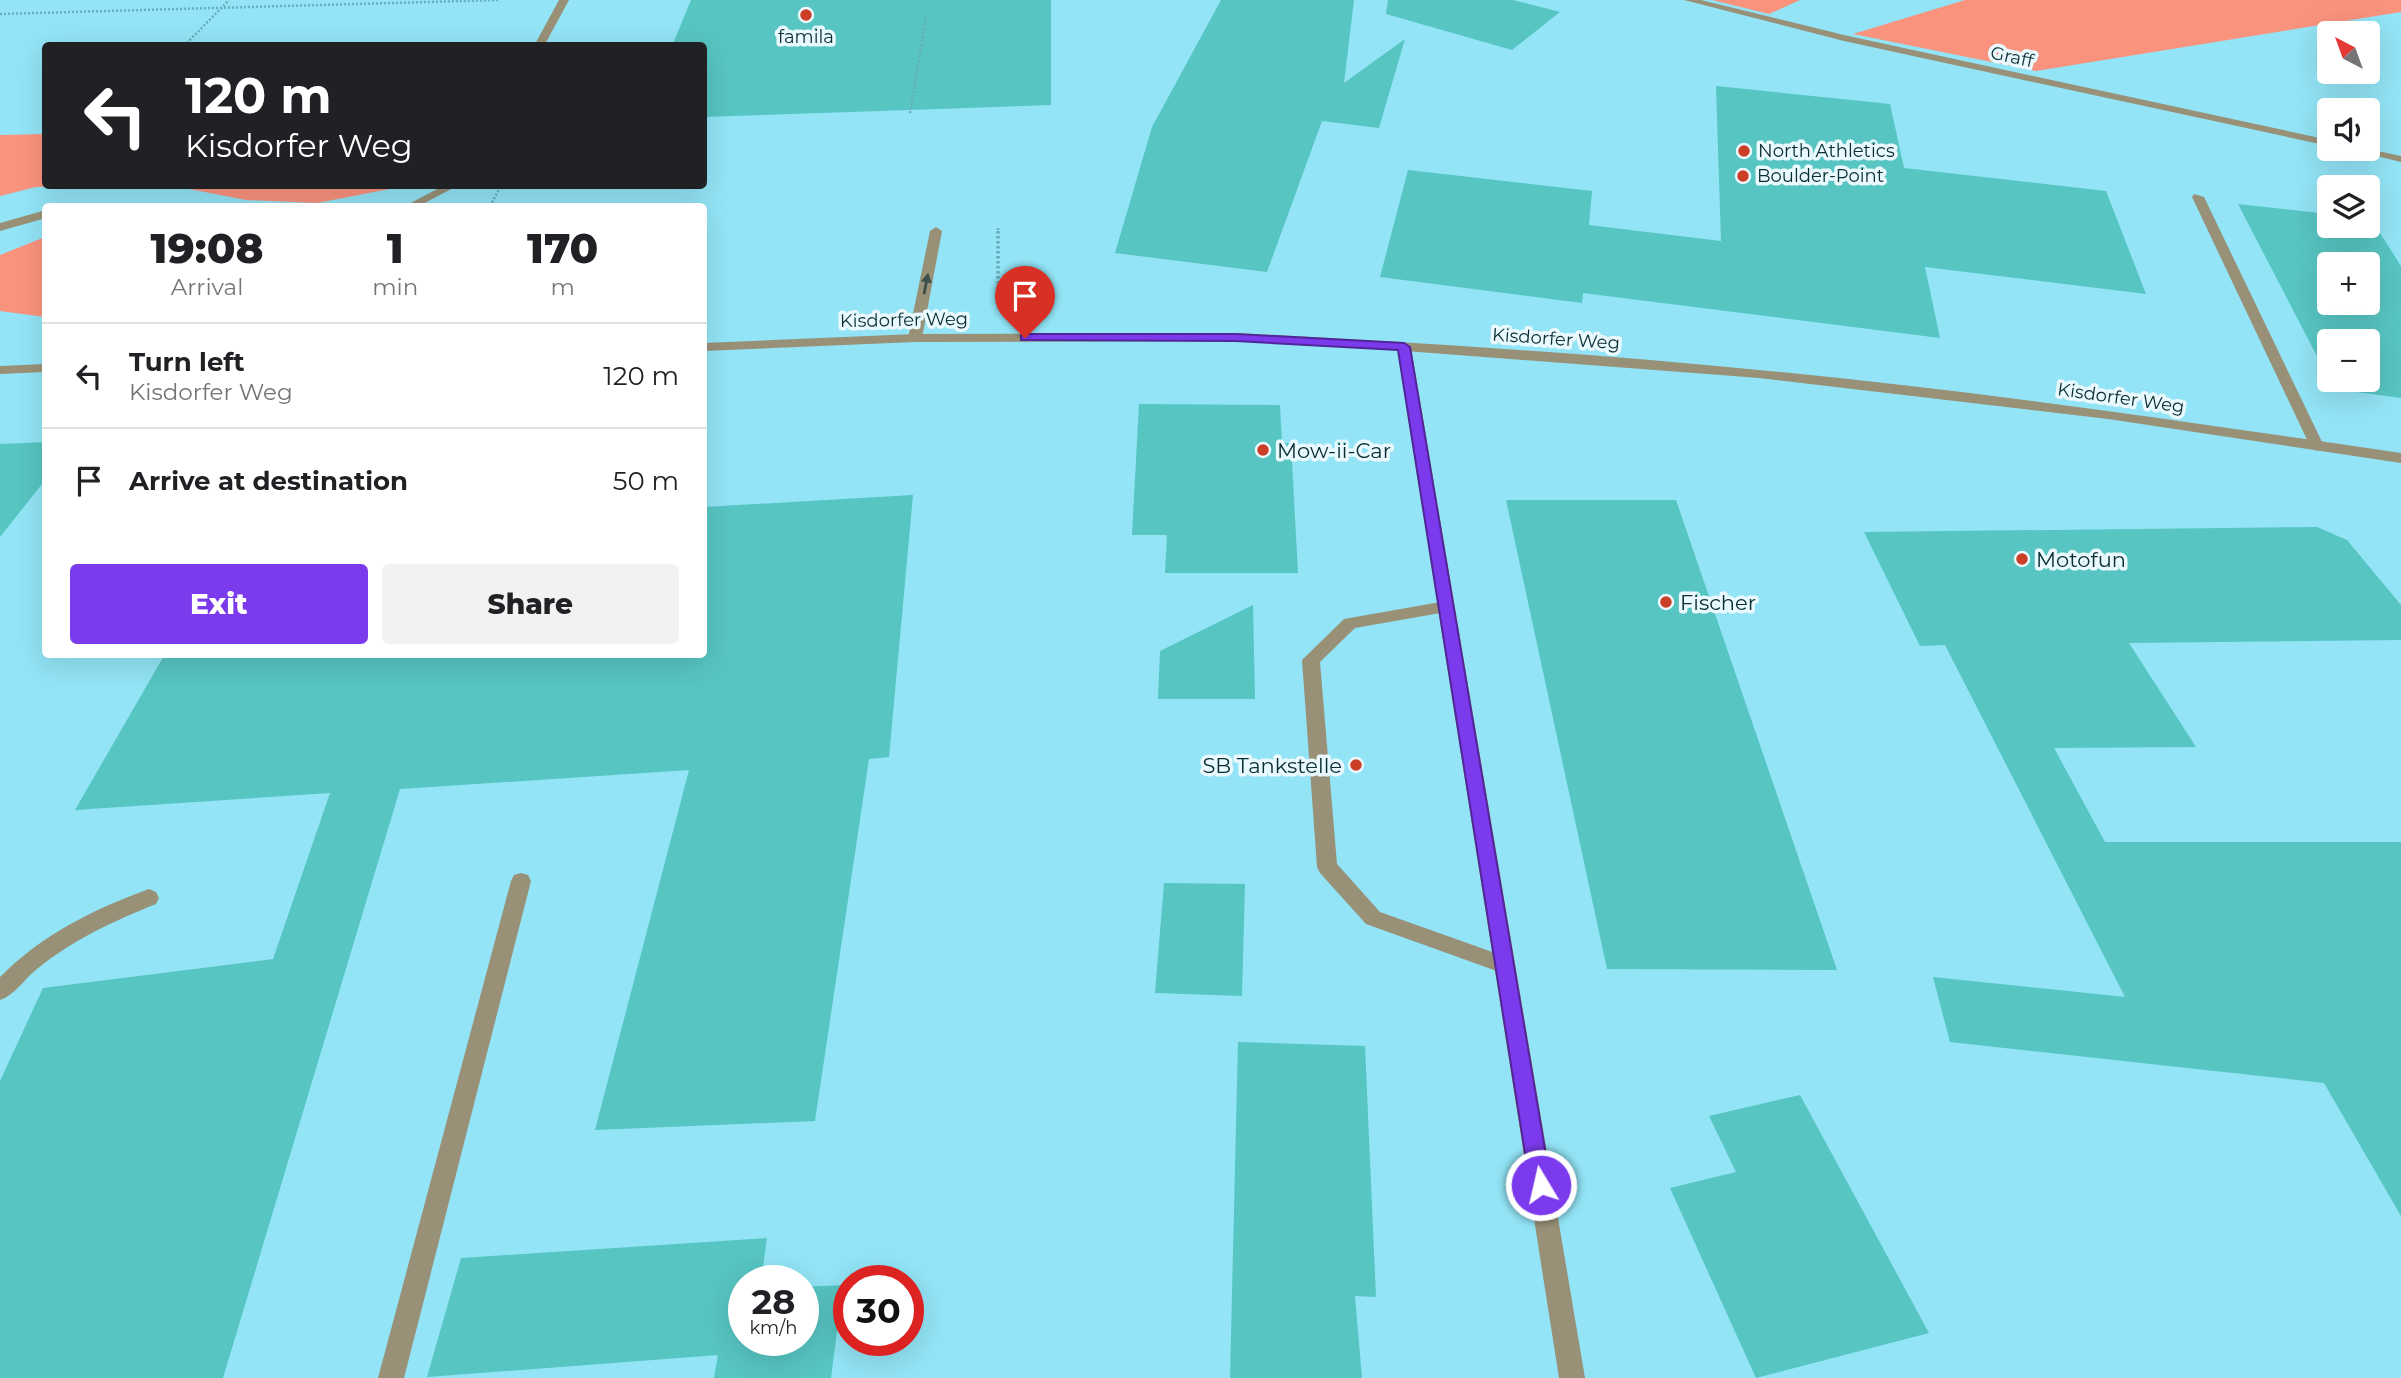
<!DOCTYPE html>
<html lang="en">
<head>
<meta charset="utf-8">
<style>
  body { margin:0; font-family:Montserrat,sans-serif; background:#f2f2f2; color:#202124; height:100vh; display:flex; flex-direction:column; font-size:26px; white-space:nowrap }
  * { box-sizing:border-box; margin:0 }
  p { font-size:23px; color:#757577 }
  .icon { flex:none; width:38px; height:38px; fill:none; stroke:currentColor; stroke-width:2; stroke-linecap:round; stroke-linejoin:round }
  .map { position:relative; flex:1; overflow:hidden }
  .sheet { position:absolute; left:42px; top:203px; width:665px; height:455px; display:flex; flex-direction:column; background:#fff; border-radius:7px; box-shadow:0 7px 28px #0002 }
  .sheet>* { flex:none }
  .banner { position:absolute; left:42px; top:42px; width:665px; height:147px; border-radius:7px; box-shadow:0 7px 28px #0002; background:#202124; color:#fff; overflow:hidden }
  .needle { width:46px; rotate:319deg }
  .tools { position:absolute; left:2317px; top:21px; display:grid; gap:14px }
  .tools a { display:grid; place-items:center; width:63px; height:63px; border-radius:7px; background:#fff; box-shadow:0 7px 28px #0002; font-size:35px }
  .speed { position:absolute; left:728px; top:1265px; display:flex; gap:14px; font-size:35px; font-weight:700; text-align:center }
  .speed>* { display:grid; place-content:center; width:91px; height:91px; border-radius:50%; background:#fff; box-shadow:0 7px 28px #0002; line-height:1 }
  .speed small { font-size:18px; font-weight:400 }
  .speed .limit { border:10px solid #d22; background:#fff; color:#111 }
  .pin { position:absolute; display:grid; place-items:center; width:60px; height:60px; color:#fff; margin:-72px -30px; border-radius:50% 50% 50% 0; rotate:-45deg; box-shadow:0 0 7px #0007 }
  .pin .icon { rotate:45deg }
  .me { position:absolute; width:77px; margin:-38px; rotate:351deg; stroke-linejoin:round; filter:drop-shadow(0 0 5px #0008) }
  .turn { display:flex; align-items:center; gap:24px; height:147px; padding:0 28px; font-size:32px }
  .turn .icon { width:91px; height:91px; stroke-width:2.5 }
  .turn b { display:block; font-size:49px; line-height:60px }
  .eta { display:flex; justify-content:space-evenly; align-items:center; height:119px; text-align:center }
  .eta b { font-size:42px; font-weight:800; line-height:49px }
  .action { display:flex; gap:14px; margin-top:auto; padding:14px 28px }
  .action a { flex:1; height:80px; border-radius:7px; background:#7c3aed; color:#fff; font-size:28px; font-weight:800; line-height:80px; text-align:center }
  .action a+a { background:#f2f2f2; color:#202124 }
  ul { padding:0; list-style:none }
  li { display:flex; align-items:center; gap:21px; height:105px; padding:0 28px; border-top:2px solid #e0e0e0 }
  li div { flex:1 }
  li b { display:block; font-size:26px }
  li em { font-style:normal }
  .map>svg:first-child { display:block }
  .green { fill:#fa937e }
  .building { fill:#57c5c2; fill-rule:evenodd }
  .lines { fill:none; stroke-linecap:round; stroke-linejoin:round }
  .path-far1 { stroke:#68adbc; stroke-width:2.5; stroke-dasharray:2 2; stroke-linecap:butt }
  .path { stroke:#68adbc; stroke-width:3.5; stroke-dasharray:2.5 2.5; stroke-linecap:butt }
  .service { fill:#999177; fill-rule:evenodd }
  .minor { fill:#999177; fill-rule:evenodd }
  .tertiary { fill:#999177; fill-rule:evenodd }
  .oneway { fill:#3b504b }
  .route { fill:#7c3aed; stroke:#51269a; stroke-width:2 }
  .poi-dot { fill:#cb3f26; stroke:#eaf9fd; stroke-width:2.5 }
  .labels { text-anchor:middle; dominant-baseline:central; stroke-width:7; stroke-linejoin:round; paint-order:stroke }
  .far-poi-label { font-size:18px; fill:#082d34; stroke:#eaf9fd; text-anchor:start }
  .far-street-label { font-size:18px; fill:#082d34; stroke:#eaf9fd }
  .poi-label { font-size:21px; fill:#082d34; stroke:#eaf9fd; text-anchor:start }
</style>
</head>
<body>
<div class="map">
<svg width="2401" height="1378" viewBox="0 0 2401 1378">
  <rect width="100%" height="100%" fill="#92e4f6"/>
  <!-- green -->
  <path class="green" d="M1712,0h88l-31,14z
    M1965,0h436v12l-365,59 -183,-37z
    M45,134l1,52h43l-53,1 -36,9v-61z
    M110,186h295l-88,17 -71,-3 -62,-12z
    M45,237v80l-45,-6v-56z"/>
  <!-- building -->
  <path class="building" d="M691,0h360v105l-347,12v-71h-32z
    M1221,0h133l-10,83 61,-44 -26,89 -57,-7 -55,151 -152,-19 37,-126z
    M1388,0h125l47,12 -48,38 -126,-36z
    M1716,86l174,18 14,64 202,23 40,103 -221,-27 15,71 -357,-45 -1,10 -202,-26 28,-107 184,21 -3,34 132,16z
    M2238,204l91,10v12h39v-7h3l30,47v132l-67,-9zM2329,264h39v39h-39zM2329,341h39v39h-39z
    M1139,404l141,1 2,38h9l7,130h-133l2,-38h-35z
    M46,442v37l-46,58v-93z
    M913,495l-24,262 -20,2 -54,362 -220,9 94,-360 -289,19 -177,589h-223v-297l43,-93 230,-29 57,-166 -255,17 90,-156h539v-147z
    M1506,500h170l161,470 -230,-1z
    M2317,527l30,13 54,65v35l-272,3 67,104 -142,1 51,94h296v374l-77,-133 -374,-41 -17,-65 192,20 -180,-352 -25,1 -56,-114z
    M1253,605l2,94h-97l2,-48z
    M1164,883l81,1 -3,112 -87,-3z
    M1238,1042l127,4 11,251 -21,-1 7,82h-132z
    M1800,1095l129,238 -173,45 -86,-190 66,-16 -27,-56z
    M767,1238l-6,43h-17v59h59v-53l40,-2 -12,93h-117l4,-23 -291,22 34,-119z"/>
  <g class="lines">
    <!-- path-far1 -->
    <path class="path-far1" d="M0,14l499,-14
      M184,46l45,-46
      M910,113l16,-96
      M490,206l11,-20
      M998,228v5"/>
    <!-- path -->
    <path class="path" d="M998,231v71"/>
    <!-- service -->
    <path class="service" d="M559,0h10l-25,46h-10z
      M443,186h14l-38,20h-14z
      M2194,194l10,3 120,249 -2,3 -5,2 -7,-5 -118,-249z
      M46,210v8l-46,13v-8z
      M936,227l6,4 -20,107 -7,4 -7,-4 22,-107z
      M1446,601l6,2 2,4 -2,4 -97,17 -35,34 17,202 43,48 132,47 3,6 -3,6 -7,3 -139,-50 -46,-51 -3,-6 -15,-207 42,-41z
      M521,873l7,2 3,6 -127,497h-26l133,-497 3,-6z
      M149,889l7,3 3,6 -3,6c-44,18 -82,35 -119,65 -13,10 -22,26 -37,31v-23c43,-43 92,-67 149,-88z"/>
    <!-- minor -->
    <path class="minor" d="M1684,0h17l143,35 485,105v6l-485,-105z
      M2348,149h20l33,7v6z
      M1404,343l7,4 174,1031h-26l-162,-1031z"/>
    <!-- tertiary -->
    <path class="tertiary" d="M1236,333c174,9 349,20 523,37 215,20 428,52 642,83v10l-293,-44 -349,-41 -406,-31 -117,-6 -321,1 -211,9v-8l211,-9z
      M46,364v8l-46,2v-8z"/>
  </g>
  <!-- one-way arrows -->
  <defs><path id="oneway-solid" d="M-6-.8H1V-3.2L6.5 0L1 3.2V.8H-6Z" transform="scale(1.75)"/></defs>
  <use class="oneway" href="#oneway-solid" transform="translate(926 284) rotate(-79)"/>
  <!-- route -->
  <path class="route" d="M1025,334h211l168,9 6,4 141,838 -3,8 -7,3 -8,-3 -3,-8 -132,-835 -162,-9 -215,-1v-5z"/>
  <!-- markers -->
  <g class="poi-dot">
    <circle cx="806" cy="15" r="7"/>
    <circle cx="1744" cy="151" r="7"/>
    <circle cx="1743" cy="176" r="7"/>
    <circle cx="1263" cy="450" r="7"/>
    <circle cx="2022" cy="559" r="7"/>
    <circle cx="1666" cy="602" r="7"/>
    <circle cx="1356" cy="765" r="7"/>
  </g>
  <g class="labels">
    <!-- far-poi labels -->
    <g class="far-poi-label">
      <text x="806" y="37" text-anchor="middle">famila</text>
      <text x="1758" y="151">North Athletics</text>
      <text x="1757" y="176">Boulder-Point</text>
    </g>
    <!-- far-street labels -->
    <g class="far-street-label">
      <text transform="translate(2012 57) rotate(12)">Graff</text>
      <text transform="translate(904 320) rotate(-1)">Kisdorfer Weg</text>
      <text transform="translate(1556 339) rotate(4)">Kisdorfer Weg</text>
      <text transform="translate(2121 398) rotate(8)">Kisdorfer Weg</text>
    </g>
    <!-- poi labels -->
    <g class="poi-label">
      <text x="1277" y="450">Mow-ii-Car</text>
      <text x="2036" y="559">Motofun</text>
      <text x="1680" y="602">Fischer</text>
      <text x="1342" y="765" text-anchor="end">SB Tankstelle</text>
    </g>
  </g>
</svg>
<div class="tools">
<a><svg class="needle" viewBox="-14 -14 28 28"><path d="M0-13l5 13h-10z" fill="#e53935"/><path d="M0 13l5-13h-10z" fill="#757577"/></svg></a>
<a><svg class="icon" aria-label="sound" viewBox="0 0 24 24"><path d="M4 9h4l5-4v14l-5-4H4zM17 9q2 3 0 6"/></svg></a>
<a><svg class="icon" aria-label="layers" viewBox="0 0 24 24"><path d="M12 4l9 5-9 5-9-5zM3 14l9 5 9-5"/></svg></a>
<a>+</a>
<a>−</a>
</div>
<div class="speed"><div>28<small>km/h</small></div><div class="limit">30</div></div>
<div class="pin" style="left:1025px;top:338px;background:#d93025"><svg class="icon" aria-label="arrive" viewBox="0 0 24 24"><path d="M6 21V4h12l-3 4 3 4H6"/></svg></div>
<svg class="me" style="left:1541px;top:1185px" viewBox="-20 -20 40 40"><circle r="17" fill="#7c3aed" stroke="#fff" stroke-width="3"/><path d="M0-11L8 9 0 5-8 9z" fill="#fff"/></svg>
<div class="banner">
<div class="turn"><svg class="icon" aria-label="left" viewBox="0 0 24 24"><path d="M17 20v-9H6M10 6l-5 5 5 5"/></svg><div><b>120 m</b>Kisdorfer Weg</div></div>
</div>
<section class="sheet">
<div class="eta">
<div><b>19:08</b><p>Arrival</p></div>
<div><b>1</b><p>min</p></div>
<div><b>170</b><p>m</p></div>
</div>
<ul>
<li><svg class="icon" aria-label="left" viewBox="0 0 24 24"><path d="M17 20v-9H6M10 6l-5 5 5 5"/></svg><div><b>Turn left</b><p>Kisdorfer Weg</p></div><em>120 m</em></li>
<li><svg class="icon" aria-label="arrive" viewBox="0 0 24 24"><path d="M6 21V4h12l-3 4 3 4H6"/></svg><div><b>Arrive at destination</b></div><em>50 m</em></li>
</ul>
<div class="action"><a>Exit</a><a>Share</a></div>
</section>
</div>
</body>
</html>
